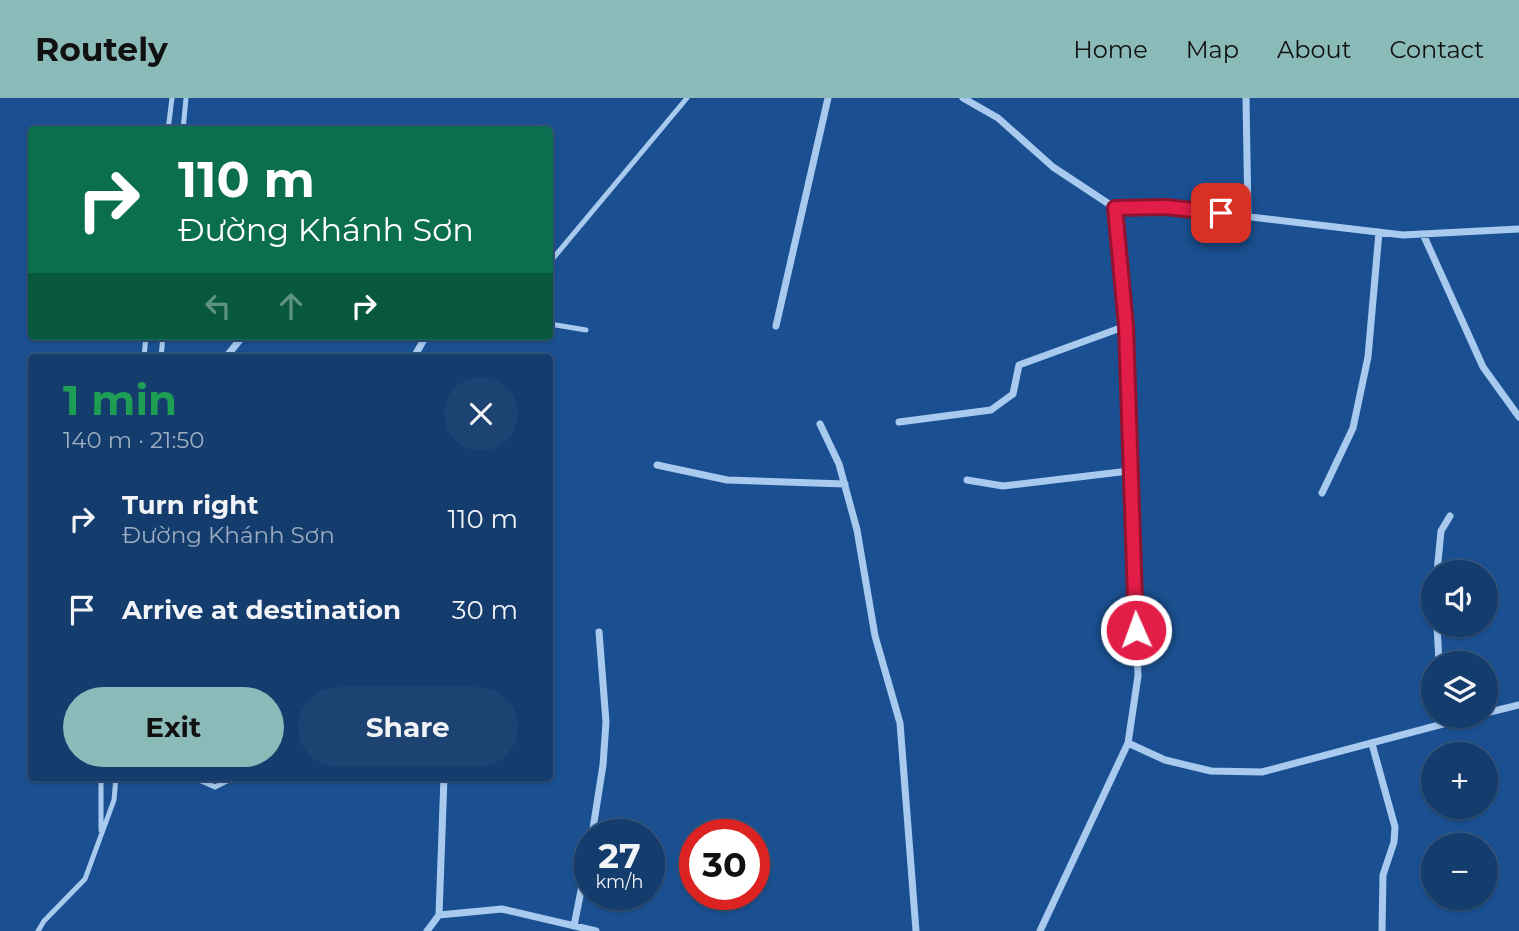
<!DOCTYPE html>
<html lang="en">
<head>
<meta charset="utf-8">
<style>
  body { margin:0; font-family:Montserrat,sans-serif; background:#1d4372; color:#f1f3f6; height:100vh; display:flex; flex-direction:column; font-size:26px; white-space:nowrap }
  * { box-sizing:border-box; margin:0 }
  p { font-size:23px; color:#9dadc2 }
  .icon { flex:none; width:38px; height:38px; fill:none; stroke:currentColor; stroke-width:2; stroke-linecap:round; stroke-linejoin:round }
  .map { position:relative; flex:1; overflow:hidden }
  .sheet { position:absolute; left:28px; top:256px; width:525px; height:427px; display:flex; flex-direction:column; background:#143c6d; border-radius:7px; box-shadow:0 2px 5px #0004,0 0 0 2px #335680 }
  .sheet>* { flex:none }
  .banner { position:absolute; left:28px; top:28px; width:525px; height:214px; border-radius:7px; box-shadow:0 2px 5px #0004,0 0 0 2px #335680; background:#0b6e4f; color:#fff; overflow:hidden }
  .fabs { position:absolute; left:1421px; top:462px; display:grid; gap:14px }
  .fabs a { display:grid; place-items:center; width:77px; height:77px; border-radius:50%; background:#143c6d; box-shadow:0 2px 5px #0004,0 0 0 2px #335680; font-size:35px }
  .speed { position:absolute; left:574px; top:721px; display:flex; gap:14px; font-size:35px; font-weight:700; text-align:center }
  .speed>* { display:grid; place-content:center; width:91px; height:91px; border-radius:50%; background:#143c6d; box-shadow:0 2px 5px #0004,0 0 0 2px #335680; line-height:1 }
  .speed small { font-size:18px; font-weight:400 }
  .speed .limit { border:10px solid #d22; background:#fff; color:#111 }
  .pin { position:absolute; display:grid; place-items:center; width:60px; height:60px; color:#fff; margin:-30px; border-radius:14px; box-shadow:0 4px 10px #0006 }
  .me { position:absolute; width:77px; margin:-38px; rotate:358deg; stroke-linejoin:round; filter:drop-shadow(0 0 5px #0008) }
  .turn { display:flex; align-items:center; gap:24px; height:147px; padding:0 35px; font-size:32px }
  .turn .icon { width:91px; height:91px; stroke-width:2.5 }
  .turn b { display:block; font-size:49px; line-height:60px }
  .lanes { display:flex; align-items:center; height:66px; padding:0 35px; background:#0003; justify-content:center; gap:35px; direction:ltr }
  .lanes .off { opacity:.35 }
  .round { display:grid; place-items:center; flex:none; width:74px; height:74px; border-radius:37px; background:#1d4372 }
  .headline { display:flex; align-items:center; justify-content:space-between; height:119px; padding:0 35px }
  h1 { font-size:42px; font-weight:700; line-height:52px; color:#1e9e55 }
  .action { display:flex; gap:14px; margin-top:auto; padding:14px 35px }
  .action a { flex:1; height:80px; border-radius:42px; background:#8bbbb9; color:#111; font-size:28px; font-weight:700; line-height:80px; text-align:center }
  .action a+a { background:#1d4372; color:#f1f3f6 }
  ul { padding:0; list-style:none }
  li { display:flex; align-items:center; gap:21px; height:91px; padding:0 35px }
  li div { flex:1 }
  li b { display:block; font-size:26px }
  li em { font-style:normal }
  header { display:flex; align-items:center; gap:42px; box-sizing:border-box; height:98px; padding:0 35px; background:#8bbbb9; color:#111 }
  header strong { font-size:33px }
  nav { display:flex; gap:38px; margin-inline-start:auto; font-size:24px }
  .map>svg:first-child { display:block }
  .lines { fill:none; stroke-linecap:round; stroke-linejoin:round }
  .service { stroke:#a9caef; stroke-width:5 }
  .minor { stroke:#a9caef; stroke-width:7 }
  .route-casing { stroke:#92132f; stroke-width:18 }
  .route { stroke:#e11d48; stroke-width:12 }
</style>
</head>
<body>
<header>
<strong>Routely</strong>
<nav><a>Home</a><a>Map</a><a>About</a><a>Contact</a></nav>
</header>
<div class="map">
<svg width="1519" height="833" viewBox="0 0 1519 833">
  <rect width="100%" height="100%" fill="#1a5091"/>
  <g class="lines">
    <!-- service -->
    <path class="service" d="M168,32l4,-32
      M183,32l3,-32
      M550,164l137,-164
      M550,226l36,6
      M144,259l2,-21
      M161,259l2,-21
      M192,679l23,10 20,-10
      M101,732v-53
      M38,833l6,-10 41,-42 29,-79 2,-23"/>
    <!-- minor -->
    <path class="minor" d="M963,0l35,20 55,49 62,41 51,-1 237,28 116,-6
      M1246,0l2,118
      M1423,136l60,133 36,50
      M776,228l52,-228
      M226,259l17,-21
      M414,259l12,-21
      M899,324l92,-12 22,-16 6,-29 107,-39
      M820,326l19,40 18,66 18,106 25,87 16,208
      M657,367l70,15 118,4
      M967,382l36,6 126,-15
      M1322,395l31,-65 15,-71 11,-125
      M1437,474l4,-41 9,-15
      M1437,527l2,38
      M1486,615l33,-8
      M1128,645l37,17 46,11 51,1 211,-56
      M1372,646l23,83 -1,15 -11,33 -1,56
      M592,737l11,-70 3,-43 -7,-90
      M439,817l5,-138
      M574,828l16,-81
      M427,833l12,-16 63,-6 94,22
      M1040,833l88,-188 10,-67 -12,-350 -11,-118"/>
  </g>
  <g class="lines">
    <defs>
      <path id="route" d="M1136,532l-10,-304 -11,-118 51,-1 55,6"/>
    </defs>
    <!-- route casing -->
    <use href="#route" class="route-casing"/>
    <!-- route -->
    <use href="#route" class="route"/>
  </g>
</svg>
<div class="fabs">
<a><svg class="icon" aria-label="sound" viewBox="0 0 24 24"><path d="M4 9h4l5-4v14l-5-4H4zM17 9q2 3 0 6"/></svg></a>
<a><svg class="icon" aria-label="layers" viewBox="0 0 24 24"><path d="M12 4l9 5-9 5-9-5zM3 14l9 5 9-5"/></svg></a>
<a>+</a>
<a>−</a>
</div>
<div class="speed"><div>27<small>km/h</small></div><div class="limit">30</div></div>
<div class="pin" style="left:1221px;top:115px;background:#d93025"><svg class="icon" aria-label="arrive" viewBox="0 0 24 24"><path d="M6 21V4h12l-3 4 3 4H6"/></svg></div>
<svg class="me" style="left:1136px;top:532px" viewBox="-20 -20 40 40"><circle r="17" fill="#e11d48" stroke="#fff" stroke-width="3"/><path d="M0-11L8 9 0 5-8 9z" fill="#fff"/></svg>
<div class="banner">
<div class="turn"><svg class="icon" aria-label="right" viewBox="0 0 24 24"><path d="M7 20v-9h11M14 6l5 5-5 5"/></svg><div><b>110 m</b>Đường Khánh Sơn</div></div>
<div class="lanes"><svg class="icon off" aria-label="left" viewBox="0 0 24 24"><path d="M17 20v-9H6M10 6l-5 5 5 5"/></svg><svg class="icon off" aria-label="ahead" viewBox="0 0 24 24"><path d="M12 20V5M6 11l6-6 6 6"/></svg><svg class="icon" aria-label="right" viewBox="0 0 24 24"><path d="M7 20v-9h11M14 6l5 5-5 5"/></svg></div>
</div>
<section class="sheet">
<div class="headline"><div><h1>1 min</h1><p>140 m · 21:50</p></div><a class="round"><svg class="icon" aria-label="close" viewBox="0 0 24 24"><path d="M6 6l12 12M18 6L6 18"/></svg></a></div>
<ul>
<li><svg class="icon" aria-label="right" viewBox="0 0 24 24"><path d="M7 20v-9h11M14 6l5 5-5 5"/></svg><div><b>Turn right</b><p>Đường Khánh Sơn</p></div><em>110 m</em></li>
<li><svg class="icon" aria-label="arrive" viewBox="0 0 24 24"><path d="M6 21V4h12l-3 4 3 4H6"/></svg><div><b>Arrive at destination</b></div><em>30 m</em></li>
</ul>
<div class="action"><a>Exit</a><a>Share</a></div>
</section>
</div>
</body>
</html>
